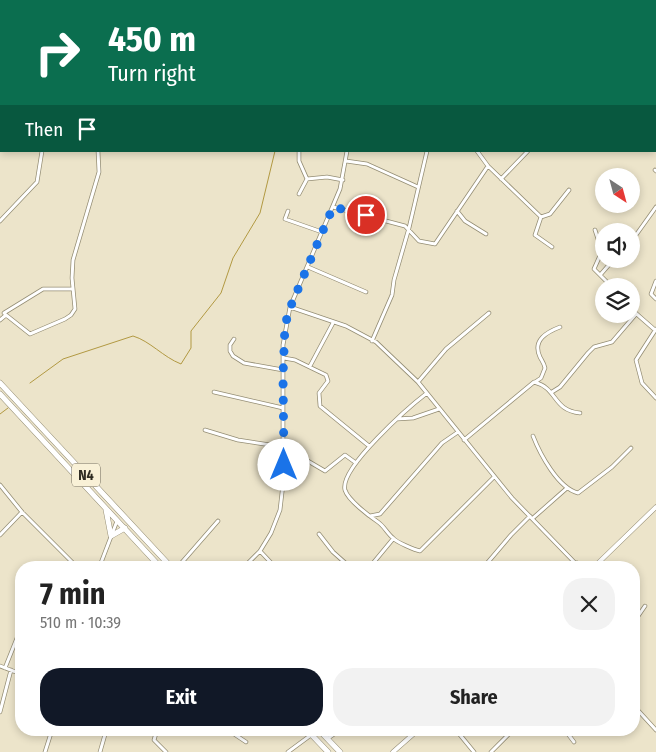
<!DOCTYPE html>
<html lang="en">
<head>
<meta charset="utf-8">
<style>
  body { margin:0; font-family:"Fira Sans Condensed",sans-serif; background:#f2f2f2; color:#222; height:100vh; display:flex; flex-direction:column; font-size:19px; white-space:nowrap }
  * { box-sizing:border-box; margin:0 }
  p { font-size:16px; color:#767676 }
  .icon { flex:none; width:28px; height:28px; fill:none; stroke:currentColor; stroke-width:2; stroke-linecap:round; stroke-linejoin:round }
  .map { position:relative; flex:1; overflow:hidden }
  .side { position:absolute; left:15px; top:561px; width:625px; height:175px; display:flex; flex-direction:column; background:#fff; border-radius:20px; box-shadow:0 2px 8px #0003 }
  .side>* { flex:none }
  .top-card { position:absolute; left:0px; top:0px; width:656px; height:152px; box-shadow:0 2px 8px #0003; background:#0b6e4f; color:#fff; overflow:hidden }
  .needle { width:32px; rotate:144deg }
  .controls { position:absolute; left:595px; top:168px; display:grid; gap:10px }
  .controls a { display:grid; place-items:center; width:45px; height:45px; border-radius:50%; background:#fff; box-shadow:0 2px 8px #0003; font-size:25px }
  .pin { position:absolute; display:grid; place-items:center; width:42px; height:42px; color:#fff; margin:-21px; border:2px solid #fff; border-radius:50%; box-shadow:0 1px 5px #0007 }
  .me { position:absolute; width:55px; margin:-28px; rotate:0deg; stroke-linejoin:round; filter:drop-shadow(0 0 4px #0008) }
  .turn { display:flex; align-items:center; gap:18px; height:105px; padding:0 25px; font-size:22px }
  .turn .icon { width:65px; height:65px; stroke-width:2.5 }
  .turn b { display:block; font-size:35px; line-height:42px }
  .then { display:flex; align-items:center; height:48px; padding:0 25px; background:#0003; gap:10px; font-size:19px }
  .round { display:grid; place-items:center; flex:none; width:52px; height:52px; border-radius:20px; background:#f2f2f2 }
  .head { display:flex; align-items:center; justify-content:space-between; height:85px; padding:0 25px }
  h1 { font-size:30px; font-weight:700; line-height:38px }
  .action { display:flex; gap:10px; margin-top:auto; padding:10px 25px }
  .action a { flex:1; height:58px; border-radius:20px; background:#111827; color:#fff; font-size:20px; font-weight:700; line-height:58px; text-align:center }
  .action a+a { background:#f2f2f2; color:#222 }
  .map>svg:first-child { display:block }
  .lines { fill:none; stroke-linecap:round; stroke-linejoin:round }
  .stream { stroke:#b29942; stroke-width:1 }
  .minor-casing { stroke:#948d74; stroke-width:4.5 }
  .tertiary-casing { stroke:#948d74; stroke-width:5 }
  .trunk-casing { stroke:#948d74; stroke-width:6 }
  .minor { stroke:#fff; stroke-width:3 }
  .tertiary { stroke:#fff; stroke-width:4 }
  .trunk { stroke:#fff; stroke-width:5 }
  .route { stroke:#1a73e8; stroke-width:9; stroke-dasharray:0 16.2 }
  .labels { text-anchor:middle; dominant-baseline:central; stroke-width:5; stroke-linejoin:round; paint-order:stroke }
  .shield { fill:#f9f1d7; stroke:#6c6758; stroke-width:1 }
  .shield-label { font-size:14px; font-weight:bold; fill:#2f2c22 }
</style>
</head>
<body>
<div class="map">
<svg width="656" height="752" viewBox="0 0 656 752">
  <rect width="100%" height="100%" fill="#ece4ca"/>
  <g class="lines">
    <!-- stream -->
    <path class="stream" d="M244,1l1,-1
      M30,383l33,-24 70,-23c17,5 30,21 48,28l10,-16v-17l30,-38 12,-35 27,-45 15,-62
      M0,414l8,-6"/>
    <defs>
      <path id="minor" d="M528,0l1,1
        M637,0v1
        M366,1v-1
        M655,52l1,2
        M0,72h1
        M477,151l11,15 53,51
        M346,161l21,3 51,23
        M655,170l1,1
        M307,179l20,-2 16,3
        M501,179l27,-28
        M299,194l8,-15 -8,-18v-10
        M333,207l72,19 14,15 16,3 53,-78
        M288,211l-3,8 37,13
        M457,211l8,10 21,13
        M541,217l9,-3 19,-24
        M541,217l-6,18 17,12
        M0,221l37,-39 5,-31
        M595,230l7,21 -8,18 17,17
        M631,242l25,-35
        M308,267l58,25
        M601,274l13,-15
        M656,281l-5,13 5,5
        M290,307l56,19 30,16 42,40 94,116 68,70
        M631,309l24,21
        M6,315l24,19 35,-15 6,-4 4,-6 -3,-31 1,-18 26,-88 -1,-21
        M0,320l6,-5 -2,-2 39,-24h30
        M656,329l-20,31 6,23 14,15
        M234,339l-4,6v6l3,5 11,7 39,7
        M372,341l20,-46 2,-15 15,-52 18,-77
        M284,358l11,2 31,15 2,6 -9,12 1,13 49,40
        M310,366l23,-43
        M418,382l28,-33 43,-36
        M535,382l6,-4 4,-10c-1,-5 -3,-7 -5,-11 -8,-17 7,-25 20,-30
        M214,392l69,16
        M552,392l8,-5 28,-34 6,-6 18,-5 24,-28
        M427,393c-17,13 -88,75 -82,97 3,10 24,26 33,32 6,4 9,11 15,16 3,4 22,12 27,13l74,-74
        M397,419l16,-1 26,-9
        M205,430l33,10 46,7 41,24 20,-16 11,8
        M533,436c7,18 25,52 45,57l34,-26 19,-19
        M464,440l70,-58c24,6 18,28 46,31
        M0,485l22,27 56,56
        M370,516l10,-2 62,-71 16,-11
        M533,518l34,-30
        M319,534l14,18 18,16
        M0,535l22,-23
        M260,551l16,17
        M99,568l18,-47
        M177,568l41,-47
        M243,568l17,-17 11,-18 9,-23 3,-26v-139l7,-38 50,-118 7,-38
        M369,568l24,-29
        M483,568l28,-33 19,-19
        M572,568l5,-5
        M634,622l11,-16
        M0,666l21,8
        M5,668l16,-40
        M634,706l22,24
        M0,712l11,-42
        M157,730l-3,10 12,12
        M228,730l18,12
        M456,730l18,22
        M565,730l9,12
        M327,739l13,-9
        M45,752l7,-22
        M100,752l6,-21
        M288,752l23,-17
        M491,752l22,-22"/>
      <path id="tertiary" d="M593,568l63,-61
        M393,752l25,-22"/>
      <path id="trunk" d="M0,383l172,185
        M0,394l161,174
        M106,510l5,26 14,-8
        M307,730l21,22
        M319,730l21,22"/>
    </defs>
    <!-- minor casing -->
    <use href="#minor" class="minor-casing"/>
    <!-- tertiary casing -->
    <use href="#tertiary" class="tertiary-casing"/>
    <!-- trunk casing -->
    <use href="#trunk" class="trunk-casing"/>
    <!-- minor -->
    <use href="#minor" class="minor"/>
    <!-- tertiary -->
    <use href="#tertiary" class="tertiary"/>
    <!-- trunk -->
    <use href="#trunk" class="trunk"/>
  </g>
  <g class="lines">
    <!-- route -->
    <path class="route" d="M284,465l-1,-89 2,-51 5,-17 43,-101 33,8"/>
  </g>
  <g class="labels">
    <!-- shield labels -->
    <rect class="shield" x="72" y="463.5" width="28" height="23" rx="4"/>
    <g class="shield-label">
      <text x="86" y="475">N4</text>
    </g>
  </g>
</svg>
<div class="controls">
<a><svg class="needle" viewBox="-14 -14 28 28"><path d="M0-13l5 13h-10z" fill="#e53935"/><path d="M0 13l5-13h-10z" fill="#767676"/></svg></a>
<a><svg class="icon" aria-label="sound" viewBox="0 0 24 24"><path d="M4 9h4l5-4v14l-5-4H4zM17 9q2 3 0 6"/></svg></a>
<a><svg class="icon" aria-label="layers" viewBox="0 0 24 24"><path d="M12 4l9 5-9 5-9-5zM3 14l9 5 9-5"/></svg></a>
</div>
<div class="pin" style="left:366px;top:215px;background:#d93025"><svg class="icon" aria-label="arrive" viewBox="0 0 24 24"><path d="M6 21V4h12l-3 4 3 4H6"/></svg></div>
<svg class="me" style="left:284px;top:465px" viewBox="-20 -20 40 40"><circle r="19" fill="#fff"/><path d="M0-13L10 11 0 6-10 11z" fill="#1a73e8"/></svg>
<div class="top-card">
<div class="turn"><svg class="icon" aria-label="right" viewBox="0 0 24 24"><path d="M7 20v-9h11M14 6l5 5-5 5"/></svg><div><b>450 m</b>Turn right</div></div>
<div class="then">Then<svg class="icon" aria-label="arrive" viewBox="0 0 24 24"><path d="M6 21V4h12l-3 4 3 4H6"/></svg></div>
</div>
<section class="side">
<div class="head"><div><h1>7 min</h1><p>510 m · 10:39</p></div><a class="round"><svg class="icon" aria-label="close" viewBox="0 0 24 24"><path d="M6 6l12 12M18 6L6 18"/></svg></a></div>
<div class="action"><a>Exit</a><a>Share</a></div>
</section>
</div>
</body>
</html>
